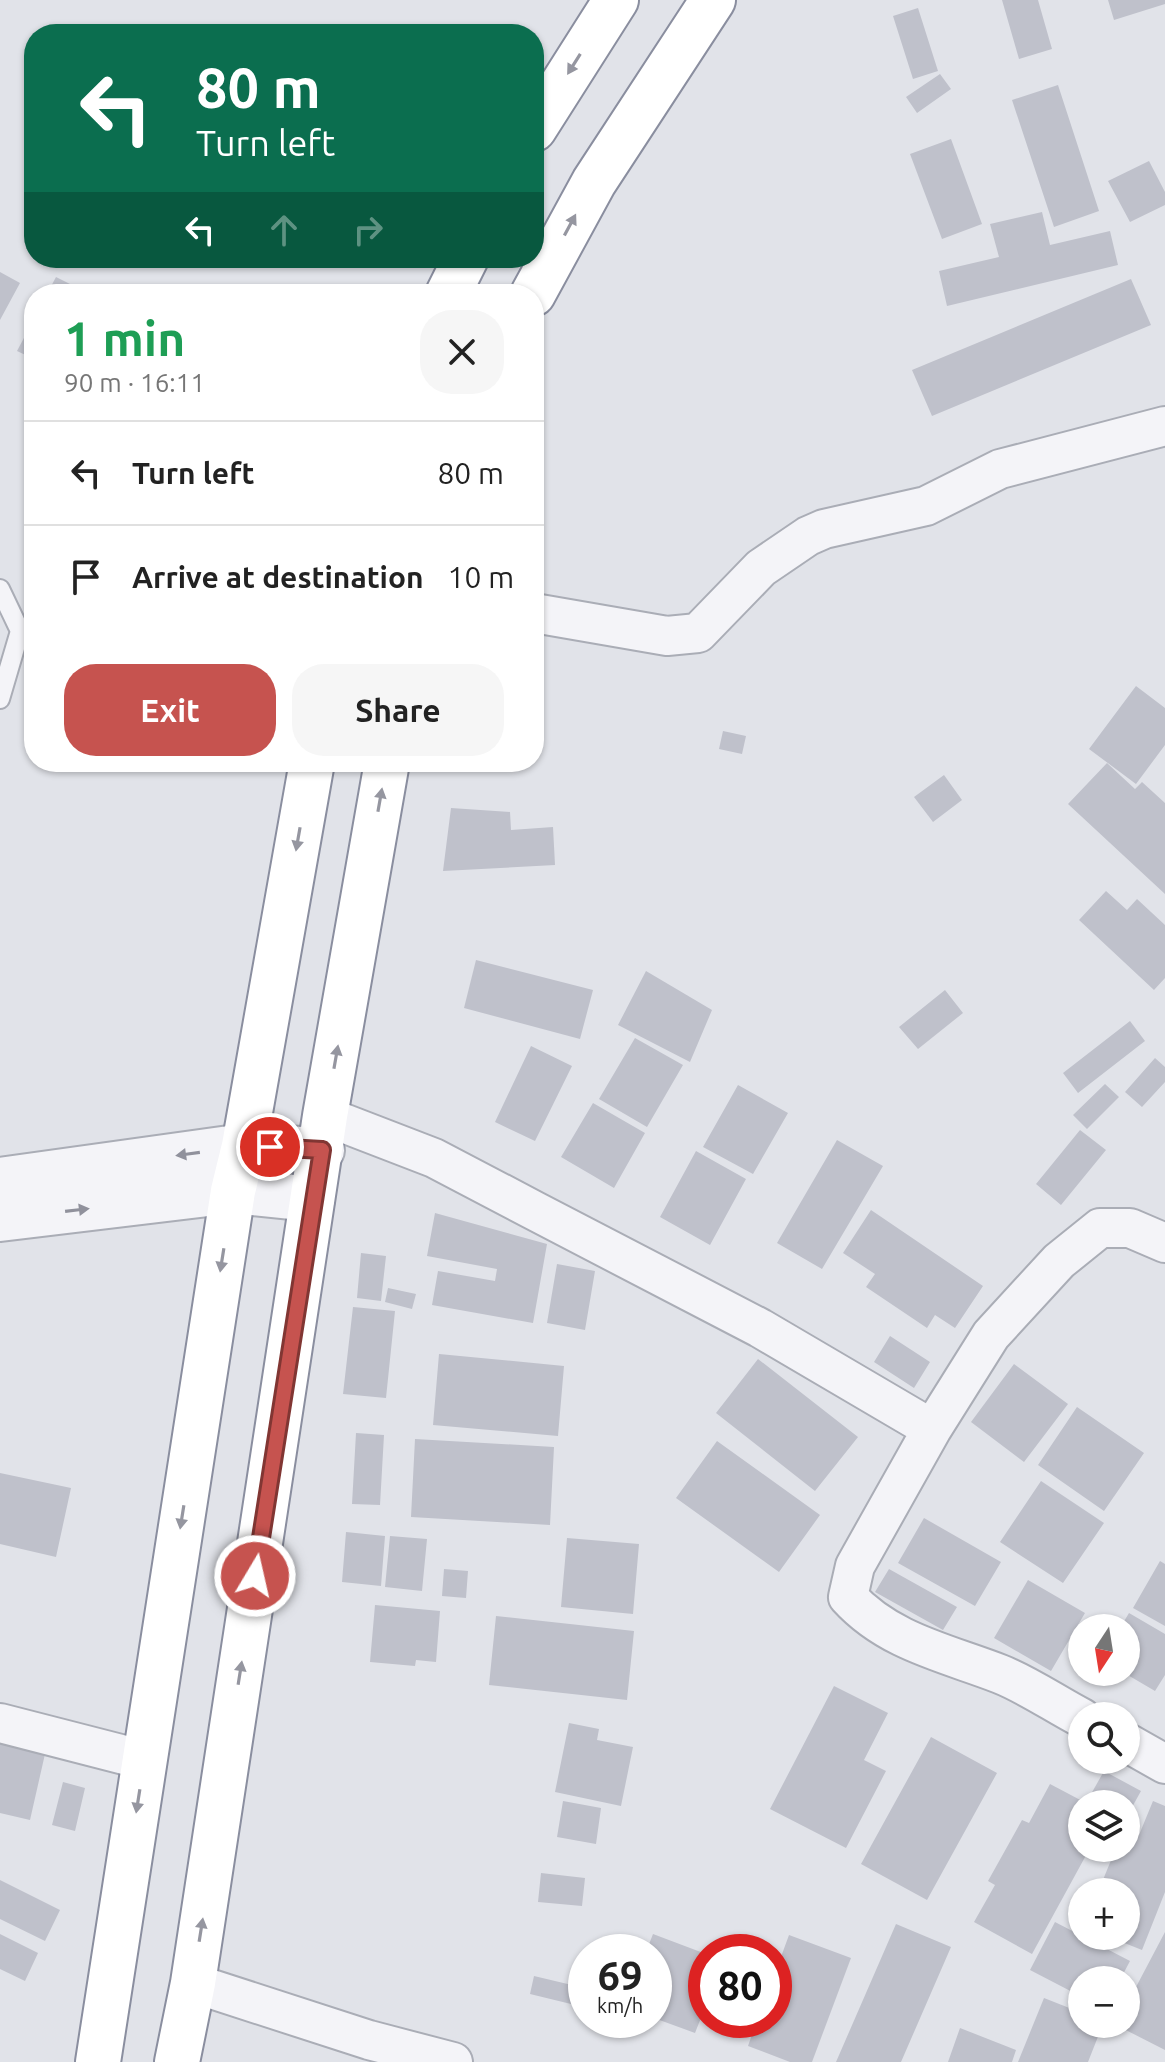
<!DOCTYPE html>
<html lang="en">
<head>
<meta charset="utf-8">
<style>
  body { margin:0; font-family:Ubuntu,sans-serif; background:#f6f6f6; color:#222; height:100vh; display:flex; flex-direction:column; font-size:30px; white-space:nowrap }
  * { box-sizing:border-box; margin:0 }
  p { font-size:26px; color:#767676 }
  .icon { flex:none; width:44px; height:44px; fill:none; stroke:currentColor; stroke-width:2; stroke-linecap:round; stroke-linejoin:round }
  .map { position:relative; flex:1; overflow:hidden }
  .side { position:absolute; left:24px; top:284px; width:520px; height:488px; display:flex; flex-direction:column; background:#fff; border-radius:32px; box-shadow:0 2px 6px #0004 }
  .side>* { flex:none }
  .banner { position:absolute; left:24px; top:24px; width:520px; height:244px; border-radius:32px; box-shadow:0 2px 6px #0004; background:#0b6e4f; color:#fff; overflow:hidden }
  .needle { width:52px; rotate:192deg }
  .buttons { position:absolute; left:1068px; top:1614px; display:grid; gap:16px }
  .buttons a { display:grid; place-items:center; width:72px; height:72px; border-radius:50%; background:#fff; box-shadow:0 2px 6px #0004; font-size:40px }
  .speed { position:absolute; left:568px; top:1934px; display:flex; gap:16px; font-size:40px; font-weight:700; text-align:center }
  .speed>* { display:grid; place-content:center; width:104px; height:104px; border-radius:50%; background:#fff; box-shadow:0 2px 6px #0004; line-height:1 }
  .speed small { font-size:20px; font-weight:400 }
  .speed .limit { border:12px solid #d22; background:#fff; color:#111 }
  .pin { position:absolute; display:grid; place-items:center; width:68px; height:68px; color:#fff; margin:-34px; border:4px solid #fff; border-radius:50%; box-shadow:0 2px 8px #0007 }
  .me { position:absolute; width:88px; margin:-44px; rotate:9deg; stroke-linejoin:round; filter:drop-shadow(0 0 6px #0008) }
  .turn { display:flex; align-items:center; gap:28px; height:168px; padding:0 40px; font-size:36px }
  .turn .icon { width:104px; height:104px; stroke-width:2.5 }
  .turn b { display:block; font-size:56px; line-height:68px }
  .lanes { display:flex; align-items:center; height:76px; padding:0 40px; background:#0003; justify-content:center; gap:40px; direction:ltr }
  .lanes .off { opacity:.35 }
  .round { display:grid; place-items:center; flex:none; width:84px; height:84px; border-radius:32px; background:#f6f6f6 }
  .summary { display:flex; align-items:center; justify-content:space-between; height:136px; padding:0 40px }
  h1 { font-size:48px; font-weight:700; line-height:60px; color:#1e9e55 }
  .cta { display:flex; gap:16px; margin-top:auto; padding:16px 40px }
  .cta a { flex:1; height:92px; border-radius:32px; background:#c6534f; color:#fff; font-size:32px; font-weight:700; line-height:92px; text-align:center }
  .cta a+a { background:#f6f6f6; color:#222 }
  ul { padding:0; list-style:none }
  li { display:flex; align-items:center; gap:24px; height:104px; padding:0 40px; border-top:2px solid #e0e0e0 }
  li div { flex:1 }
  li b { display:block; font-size:30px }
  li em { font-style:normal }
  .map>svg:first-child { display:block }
  .building { fill:#bfc1cb }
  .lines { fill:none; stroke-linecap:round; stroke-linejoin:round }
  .service-casing { stroke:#aaadb6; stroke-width:22 }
  .minor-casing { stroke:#aaadb6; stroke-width:42 }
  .tertiary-casing { stroke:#aaadb6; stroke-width:48 }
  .trunk-casing { stroke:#8a8e9f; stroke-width:48 }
  .service { stroke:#f4f4f8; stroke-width:18 }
  .minor { stroke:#f4f4f8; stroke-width:38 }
  .tertiary { stroke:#f4f4f8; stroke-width:44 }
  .trunk { stroke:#fff; stroke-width:44 }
  .oneway { fill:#9596a0 }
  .oneway2 { fill:#90919c }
  .route-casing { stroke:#813633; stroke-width:20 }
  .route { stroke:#c6534f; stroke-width:14 }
</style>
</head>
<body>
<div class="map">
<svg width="1165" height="2062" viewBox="0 0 1165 2062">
  <rect width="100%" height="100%" fill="#e1e3e9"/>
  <!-- building -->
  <path class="building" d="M1002,0h36l14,49 -33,10z
    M1108,0h57v4l-51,16z
    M918,8l20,63 -25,8 -20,-63z
    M940,74l11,15 -34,24 -11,-16z
    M1058,85l41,126 -45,16 -42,-127z
    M951,139l31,85 -40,15 -32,-85z
    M1149,161l16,31v13l-35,17 -22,-41z
    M1042,212l8,33 60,-14 8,34 -171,41 -8,-35 60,-14 -9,-33z
    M0,272l20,11 -20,37z
    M56,277l34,17h-43z
    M1131,279l20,46 -219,91 -20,-46z
    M34,319v40l-17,-8z
    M1136,686l29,22v37l-29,39 -47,-35z
    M723,731l23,5 -4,18 -23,-5z
    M1107,763l28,26 7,-7 23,21v91l-97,-90z
    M944,775l18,25 -29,22 -19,-25z
    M451,808l59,4 1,18 42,-3 2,38 -112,6z
    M1106,891l21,19 10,-11 28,26v53l-11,12 -75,-70z
    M476,960l117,30 -13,49 -116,-31z
    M646,971l66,39 -22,52 -72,-37z
    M945,990l18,23 -45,36 -19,-22z
    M1130,1021l15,20 -67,52 -15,-20z
    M635,1038l48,27 -36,62 -48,-28z
    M531,1046l41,20 -37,75 -40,-19z
    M1155,1058l10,9v15l-23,25 -17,-15z
    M1105,1084l14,13 -32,32 -14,-14z
    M738,1085l50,28 -35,61 -50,-27z
    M593,1103l52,30 -31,55 -53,-31z
    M1080,1130l26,20 -45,55 -25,-21z
    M837,1140l46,26 -61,103 -45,-26z
    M696,1151l50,28 -36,66 -50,-28z
    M871,1210l112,76 -28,42 -20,-13 -8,13 -61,-41 9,-13 -32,-21z
    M435,1213l112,31 -14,79 -101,-18 6,-34 57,10 2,-12 -70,-13z
    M361,1253l25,3 -5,45 -24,-3z
    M557,1264l38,7 -10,59 -38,-7z
    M388,1288l28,6 -4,15 -27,-7z
    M353,1307l42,4 -9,87 -43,-4z
    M890,1336l40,26 -16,26 -40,-26z
    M439,1354l125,12 -6,70 -125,-11z
    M758,1359l100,78 -43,54 -99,-78z
    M1014,1364l54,40 -44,58 -53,-40z
    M1077,1407l67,46 -40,58 -66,-46z
    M356,1433l28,2 -4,70 -28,-1z
    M415,1439l139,8 -4,78 -139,-8z
    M717,1441l103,74 -41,57 -103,-74z
    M0,1473l71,15 -15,69 -56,-13z
    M1041,1481l63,42 -41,60 -63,-41z
    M924,1518l77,44 -26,44 -77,-43z
    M346,1532l39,4 -4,50 -39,-4z
    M390,1536l37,3 -5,52 -37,-4z
    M567,1538l72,6 -6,70 -72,-7z
    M1160,1561l5,3v62l-32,-18z
    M444,1569l24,2 -2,27 -24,-2z
    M889,1569l68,38 -14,23 -68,-38z
    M1028,1580l57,33 -34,58 -57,-33z
    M375,1605l65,6 -4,51 -20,-2 -1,6 -45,-4z
    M1129,1613l36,21v41l-10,16 -29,-17v-46h-6z
    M496,1616l138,15 -7,69 -138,-15z
    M834,1686l54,27 -24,47 22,11 -40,77 -76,-39z
    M569,1723l30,6 -2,11 36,7 -12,59 -66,-14z
    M931,1737l66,36 -70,127 -66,-36z
    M0,1743l45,11 -15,66 -30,-7z
    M1104,1771l37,20 -15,27v-14h-44v44h8l-58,106 -58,-32 21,-37 -7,-4 34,-61 7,3 21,-39 36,19z
    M63,1782l22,6 -10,43 -23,-6z
    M563,1801l38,7 -5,36 -39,-7z
    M1153,1801l12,5v86l-23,58 -35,-14h19v-44h-28l18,-44h10v-18l13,5z
    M541,1873l44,5 -3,28 -44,-4z
    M0,1880l60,30 -15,31 -45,-22z
    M1055,1922l75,39 -10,19h-38v17l-52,-27z
    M896,1924l55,23 -50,115h-65z
    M1165,1932v118l-51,-26h12v-18z
    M0,1934l38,19 -13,28 -25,-12z
    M653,1934l53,20v51l-11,28 -41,-15v-66h-8z
    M789,1935l62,23 -39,104h-22l-42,-16 9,-26h17v-44z
    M534,1976l42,10 -5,18 -41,-10z
    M1044,1998l38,15v11h21l-15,38h-70z
    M960,2028l56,22 -4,12h-64z"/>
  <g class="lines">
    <defs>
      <path id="service" d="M0,589l20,42 -20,68"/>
      <path id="minor" d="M534,613l133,23 31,-3 63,-65 47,-32 16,-7 102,-23 74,-37 165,-43
        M325,1116l109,42 101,53 225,117 172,101
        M1082,1718c-27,-14 -54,-33 -82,-44 -54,-21 -111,-32 -152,-77l7,-31 77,-137 59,-94 68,-74 41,-33h30l35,15
        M0,1723l144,37
        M1126,1742l39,22
        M193,1983l176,57 84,22"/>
      <path id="tertiary" d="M0,1180l244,-34 78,4
        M0,1219l233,-28 79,8"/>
      <path id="trunk" d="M534,129l82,-129
        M448,294l18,-36
        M533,294l61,-112 119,-182
        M98,2062l135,-871 11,-45 68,-384
        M177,2062l16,-79 132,-867 62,-354"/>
    </defs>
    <!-- service casing -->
    <use href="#service" class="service-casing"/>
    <!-- minor casing -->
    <use href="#minor" class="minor-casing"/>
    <!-- tertiary casing -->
    <use href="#tertiary" class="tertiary-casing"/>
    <!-- trunk casing -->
    <use href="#trunk" class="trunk-casing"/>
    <!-- service -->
    <use href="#service" class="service"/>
    <!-- minor -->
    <use href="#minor" class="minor"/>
    <!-- tertiary -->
    <use href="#tertiary" class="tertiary"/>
    <!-- trunk -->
    <use href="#trunk" class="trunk"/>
  </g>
  <!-- one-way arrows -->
  <defs><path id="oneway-solid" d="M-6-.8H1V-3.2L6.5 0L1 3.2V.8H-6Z" transform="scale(2)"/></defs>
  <g class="oneway">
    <use href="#oneway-solid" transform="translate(574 64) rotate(122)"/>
    <use href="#oneway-solid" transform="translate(570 225) rotate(-62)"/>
    <use href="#oneway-solid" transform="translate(380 800) rotate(-80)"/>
    <use href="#oneway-solid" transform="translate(298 839) rotate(100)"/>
    <use href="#oneway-solid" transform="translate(336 1057) rotate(-80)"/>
    <use href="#oneway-solid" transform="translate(222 1260) rotate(99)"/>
    <use href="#oneway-solid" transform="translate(182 1517) rotate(99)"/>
    <use href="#oneway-solid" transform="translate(240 1673) rotate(-81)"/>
    <use href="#oneway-solid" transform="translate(138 1801) rotate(99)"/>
    <use href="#oneway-solid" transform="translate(201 1930) rotate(-81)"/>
  </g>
  <g class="oneway2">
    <use href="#oneway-solid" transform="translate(188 1154) rotate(172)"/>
    <use href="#oneway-solid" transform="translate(77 1210) rotate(-7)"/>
  </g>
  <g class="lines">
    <defs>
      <path id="route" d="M255,1576l67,-426 -52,-3"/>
    </defs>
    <!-- route casing -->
    <use href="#route" class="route-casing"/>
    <!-- route -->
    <use href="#route" class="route"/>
  </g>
</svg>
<div class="buttons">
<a><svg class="needle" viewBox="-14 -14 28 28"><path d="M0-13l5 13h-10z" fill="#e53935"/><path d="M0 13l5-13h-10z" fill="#767676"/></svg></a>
<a><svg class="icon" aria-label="search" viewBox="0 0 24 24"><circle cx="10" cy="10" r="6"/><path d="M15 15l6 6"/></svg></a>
<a><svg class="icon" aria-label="layers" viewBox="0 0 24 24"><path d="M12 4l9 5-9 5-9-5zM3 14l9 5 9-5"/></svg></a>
<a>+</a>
<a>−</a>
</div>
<div class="speed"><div>69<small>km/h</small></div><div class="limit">80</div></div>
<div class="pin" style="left:270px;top:1147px;background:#d93025"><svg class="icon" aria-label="arrive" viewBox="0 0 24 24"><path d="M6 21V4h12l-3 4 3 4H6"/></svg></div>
<svg class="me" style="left:255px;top:1576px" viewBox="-20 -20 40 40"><circle r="17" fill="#c6534f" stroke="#fff" stroke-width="3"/><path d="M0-11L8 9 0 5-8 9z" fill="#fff"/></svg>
<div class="banner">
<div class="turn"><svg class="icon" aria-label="left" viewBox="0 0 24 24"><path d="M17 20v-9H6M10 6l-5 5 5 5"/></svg><div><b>80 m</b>Turn left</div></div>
<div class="lanes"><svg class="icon" aria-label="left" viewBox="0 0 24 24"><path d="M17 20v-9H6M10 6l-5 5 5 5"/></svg><svg class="icon off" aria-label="ahead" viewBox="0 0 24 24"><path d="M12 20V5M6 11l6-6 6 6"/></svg><svg class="icon off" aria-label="right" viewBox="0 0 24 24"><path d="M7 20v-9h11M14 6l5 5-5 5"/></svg></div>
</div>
<section class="side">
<div class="summary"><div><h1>1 min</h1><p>90 m · 16:11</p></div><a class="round"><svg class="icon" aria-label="close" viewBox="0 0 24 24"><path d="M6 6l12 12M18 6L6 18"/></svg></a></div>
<ul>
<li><svg class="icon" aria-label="left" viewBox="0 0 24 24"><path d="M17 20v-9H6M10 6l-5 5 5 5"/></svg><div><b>Turn left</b></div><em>80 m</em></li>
<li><svg class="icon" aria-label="arrive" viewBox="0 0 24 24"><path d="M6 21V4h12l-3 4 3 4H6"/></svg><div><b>Arrive at destination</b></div><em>10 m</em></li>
</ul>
<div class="cta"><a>Exit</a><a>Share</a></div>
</section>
</div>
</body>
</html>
